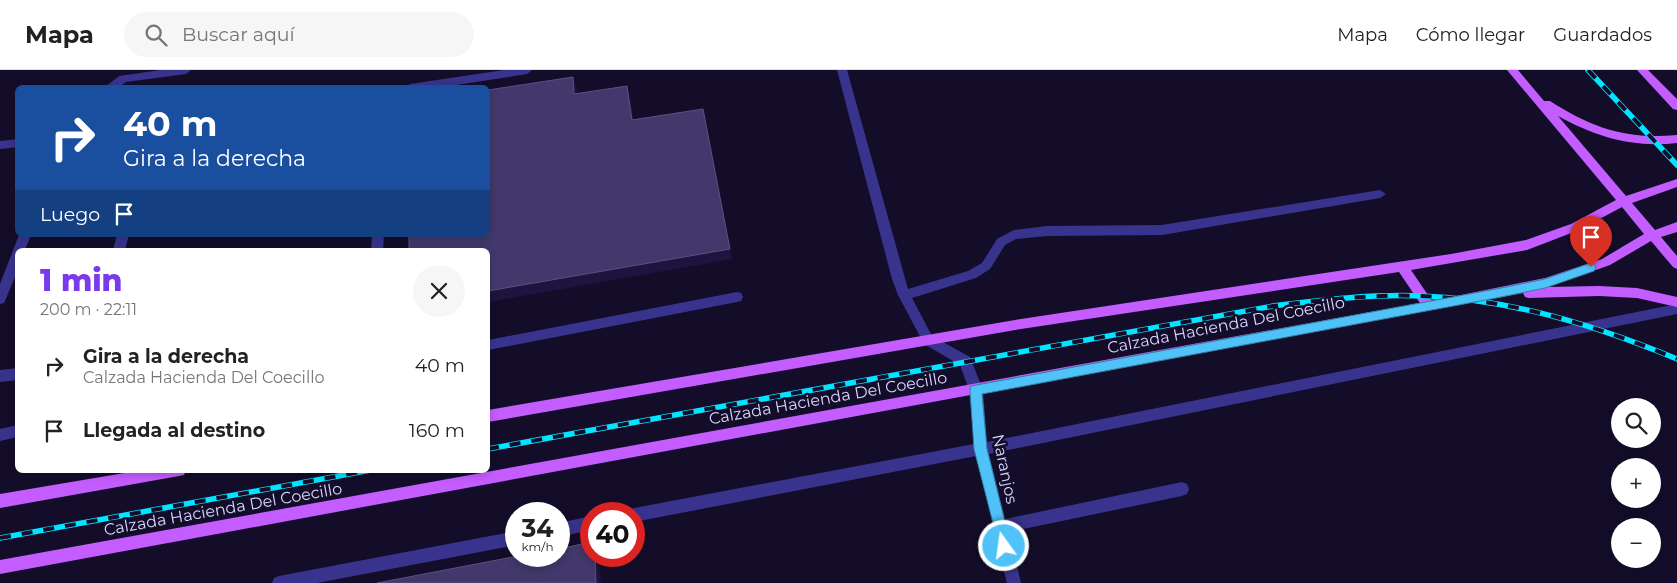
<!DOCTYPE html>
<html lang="es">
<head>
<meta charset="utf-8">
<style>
  body { margin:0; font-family:Montserrat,sans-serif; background:#f6f6f6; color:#222; height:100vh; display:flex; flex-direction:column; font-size:19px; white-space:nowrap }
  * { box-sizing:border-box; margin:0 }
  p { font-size:16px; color:#767676 }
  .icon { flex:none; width:28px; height:28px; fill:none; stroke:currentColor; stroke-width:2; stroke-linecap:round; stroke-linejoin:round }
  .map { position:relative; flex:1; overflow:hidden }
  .sheet { position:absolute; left:15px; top:178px; width:475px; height:225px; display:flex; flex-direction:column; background:#fff; border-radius:8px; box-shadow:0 2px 8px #0003 }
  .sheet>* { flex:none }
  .banner { position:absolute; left:15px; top:15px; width:475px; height:152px; border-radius:8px; box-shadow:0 2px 8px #0003; background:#1a4fa0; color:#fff; overflow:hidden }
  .fabs { position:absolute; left:1611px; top:328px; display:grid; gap:10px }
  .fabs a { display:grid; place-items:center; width:50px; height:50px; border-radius:50%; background:#fff; box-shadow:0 2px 8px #0003; font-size:25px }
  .speed { position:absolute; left:505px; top:432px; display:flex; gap:10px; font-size:25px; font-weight:700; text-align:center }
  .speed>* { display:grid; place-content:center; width:65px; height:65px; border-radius:50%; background:#fff; box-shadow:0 2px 8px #0003; line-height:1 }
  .speed small { font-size:12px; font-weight:400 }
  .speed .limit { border:8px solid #d22; background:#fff; color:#111 }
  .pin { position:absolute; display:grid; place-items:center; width:42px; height:42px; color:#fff; margin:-51px -21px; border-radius:50% 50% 50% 0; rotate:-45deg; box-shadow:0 0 5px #0007 }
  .pin .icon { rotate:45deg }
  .me { position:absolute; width:55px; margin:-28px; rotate:346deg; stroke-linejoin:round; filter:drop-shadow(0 0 4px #0008) }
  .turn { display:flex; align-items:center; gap:18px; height:105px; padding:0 25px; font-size:22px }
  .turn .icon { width:65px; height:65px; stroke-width:2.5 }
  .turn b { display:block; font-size:35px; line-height:42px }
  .then { display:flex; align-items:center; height:48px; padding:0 25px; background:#0003; gap:10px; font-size:19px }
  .round { display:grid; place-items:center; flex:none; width:52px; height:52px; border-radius:26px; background:#f6f6f6 }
  .summary { display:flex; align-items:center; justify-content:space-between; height:85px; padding:0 25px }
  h1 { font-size:30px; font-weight:800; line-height:38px; color:#7c3aed }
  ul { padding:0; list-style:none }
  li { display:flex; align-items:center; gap:15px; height:65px; padding:0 25px }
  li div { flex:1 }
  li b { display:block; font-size:19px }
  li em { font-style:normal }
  header { display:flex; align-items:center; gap:30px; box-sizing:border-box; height:70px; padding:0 25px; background:#fff; border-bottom:1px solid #e0e0e0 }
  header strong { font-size:24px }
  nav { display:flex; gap:28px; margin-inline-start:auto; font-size:18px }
  .search { width:350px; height:45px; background:#f6f6f6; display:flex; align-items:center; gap:12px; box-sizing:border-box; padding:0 18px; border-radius:28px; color:#767676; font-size:19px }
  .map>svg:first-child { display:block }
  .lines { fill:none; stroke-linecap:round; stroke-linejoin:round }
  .minor { fill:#38348e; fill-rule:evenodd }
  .major { fill:#c45dff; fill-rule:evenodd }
  .rail-casing { stroke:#02e4ff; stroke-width:5.5 }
  .rail { stroke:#130d2a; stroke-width:4; stroke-dasharray:11; stroke-linecap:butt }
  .shaded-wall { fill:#1d143f }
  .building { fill:#42386b; stroke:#5a5182 }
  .route { fill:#4fc3f7; stroke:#337fa1 }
  .labels { text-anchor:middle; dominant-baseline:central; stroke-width:5; stroke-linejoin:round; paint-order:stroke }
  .street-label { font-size:16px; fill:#dbd6ff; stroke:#130d2a }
</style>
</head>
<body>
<header>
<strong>Mapa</strong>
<div class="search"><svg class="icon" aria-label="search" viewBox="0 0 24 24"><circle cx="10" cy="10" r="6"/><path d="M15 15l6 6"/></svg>Buscar aquí</div>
<nav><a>Mapa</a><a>Cómo llegar</a><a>Guardados</a></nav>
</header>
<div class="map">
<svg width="1677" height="513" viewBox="0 0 1677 513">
  <rect width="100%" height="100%" fill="#130d2a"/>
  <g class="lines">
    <!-- minor -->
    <path class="minor" d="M161,0h30l-5,4 -60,8 -8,6h-14l15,-12z
      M504,0h28l-5,4 -90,14h-32l5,-4z
      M837,0h10l61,219 60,-18 14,-8 15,-24 17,-9 33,-4 115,-1 218,-35 6,4 -6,4 -218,37 -115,1 -31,3 -11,6 -15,24 -14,9 -64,20 20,38 38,21 13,33 4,52 690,-138v10l-688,140 16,65 177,-37 5,2 2,5 -2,5 -5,2 -173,36 12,51h-14l-31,-127 -342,66v-8h-7l2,-4 5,-2 340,-64 -5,-54 -9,-25 -36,-21 -26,-49 -6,-16z
      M18,69v8l-18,2v-8z
      M19,165h12l-6,15h-7v20l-14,33 -4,1v-20z
      M117,165h12l-4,15h-12z
      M372,165h12l-1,15h-12z
      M737,222l4,1 2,4 -2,4 -4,1 -249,48v-10z
      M18,298v12l-18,2v-12z
      M18,355v12l-18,4v-12z
      M591,446v14l-32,7v-14z
      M516,461v14l-199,38h-45l2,-5 5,-2z"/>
    <!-- major -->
    <path class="major" d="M1507,0h11l26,31h6c42,27 77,39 127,34v8c-44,5 -81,-6 -119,-27l68,80 51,-17v8l-45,16 23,27 22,-8v10l-16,5 16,19v13l-4,-2 -22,-26 -41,24 -63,22 52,-1 38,2 40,9v10l-40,-9 -38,-2 -70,2 -4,-1 -2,-4 -1523,281v-14l1420,-257 -21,-31 -378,57 -533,93v-12l533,-91 430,-65 75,-14 45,-16 45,-24zM1622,137l22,27 -42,25 -57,19 -113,23 -21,-31 116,-20 52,-20z
      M1637,0h11l29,29v11l-4,-1z
      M142,400h44l-2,5 -5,1 -179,32v-14z"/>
    <defs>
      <path id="rail" d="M1588,0l89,95
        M488,379l785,-143c49,-6 98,-12 148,-10 89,3 174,29 256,63
        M0,468l371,-68"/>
    </defs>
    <!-- rail casing -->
    <use href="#rail" class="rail-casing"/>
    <!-- rail -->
    <use href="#rail" class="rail"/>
  </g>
  <!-- shaded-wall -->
  <path class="shaded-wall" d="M573,7l4,12 1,17 -4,-12z
    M627,16l3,12 5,33 -3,-11z
    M730,179l2,10 -244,43v-11z
    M595,486h4l2,27h-5z"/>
  <!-- building -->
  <path class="building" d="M573,7l1,17 53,-8 5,34 71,-11 27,140 -242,42v-41h-79v-15h79v-145z
    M591,472v14h4l1,27h-219l141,-27h41v-7z"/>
  <!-- route -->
  <path class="route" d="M1591,193l3,1 2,3 -2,4 -49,17 -49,10 -514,96 5,55 24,97 -2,4 -5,2 -4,-2 -26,-101 -4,-59 1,-4 525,-97 49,-10z"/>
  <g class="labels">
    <!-- street labels -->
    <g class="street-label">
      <text transform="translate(1226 255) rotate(-11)">Calzada Hacienda Del Coecillo</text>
      <text transform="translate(828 328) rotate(-10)">Calzada Hacienda Del Coecillo</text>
      <text transform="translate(1005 399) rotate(78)">Naranjos</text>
      <text transform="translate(223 439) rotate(-10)">Calzada Hacienda Del Coecillo</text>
    </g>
  </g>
</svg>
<div class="fabs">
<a><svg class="icon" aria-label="search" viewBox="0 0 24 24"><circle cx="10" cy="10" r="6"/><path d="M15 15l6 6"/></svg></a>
<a>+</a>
<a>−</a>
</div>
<div class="speed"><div>34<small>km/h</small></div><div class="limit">40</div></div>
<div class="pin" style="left:1591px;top:197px;background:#d93025"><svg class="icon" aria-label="arrive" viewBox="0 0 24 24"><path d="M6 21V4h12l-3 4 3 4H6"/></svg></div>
<svg class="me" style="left:1004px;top:476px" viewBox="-20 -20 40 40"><circle r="17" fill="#4fc3f7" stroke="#fff" stroke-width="3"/><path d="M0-11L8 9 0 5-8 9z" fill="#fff"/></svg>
<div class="banner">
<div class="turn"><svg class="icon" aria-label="right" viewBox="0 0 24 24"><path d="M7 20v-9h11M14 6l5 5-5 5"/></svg><div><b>40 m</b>Gira a la derecha</div></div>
<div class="then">Luego<svg class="icon" aria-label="arrive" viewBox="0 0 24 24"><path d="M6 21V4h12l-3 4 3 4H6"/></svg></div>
</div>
<section class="sheet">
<div class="summary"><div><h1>1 min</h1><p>200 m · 22:11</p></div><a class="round"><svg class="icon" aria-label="close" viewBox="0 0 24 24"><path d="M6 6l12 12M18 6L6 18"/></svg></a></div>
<ul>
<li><svg class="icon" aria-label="right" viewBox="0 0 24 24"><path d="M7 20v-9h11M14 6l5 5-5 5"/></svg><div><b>Gira a la derecha</b><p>Calzada Hacienda Del Coecillo</p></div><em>40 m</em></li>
<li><svg class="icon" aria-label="arrive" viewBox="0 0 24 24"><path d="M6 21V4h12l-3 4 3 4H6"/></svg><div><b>Llegada al destino</b></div><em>160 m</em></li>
</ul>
</section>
</div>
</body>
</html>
